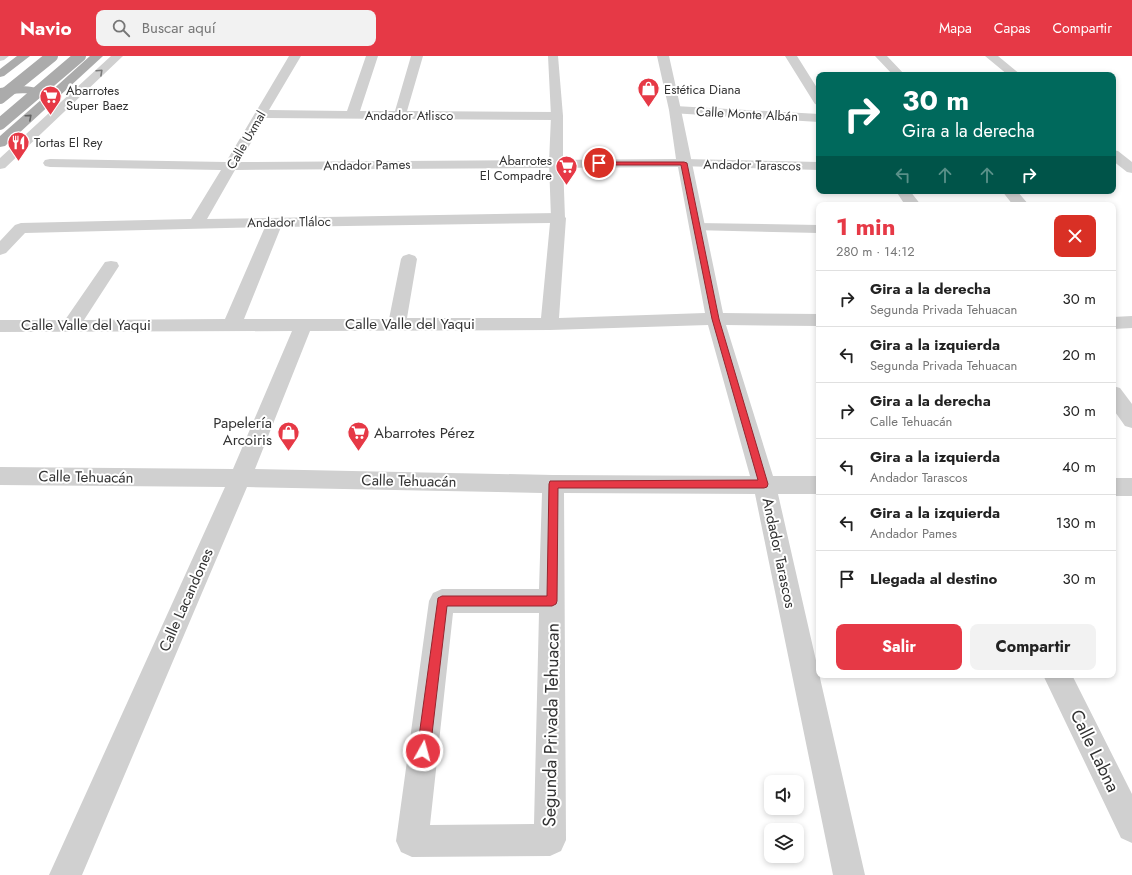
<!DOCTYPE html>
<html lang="es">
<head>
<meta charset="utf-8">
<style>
  body { margin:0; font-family:Jost,sans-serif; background:#f2f2f2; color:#222; height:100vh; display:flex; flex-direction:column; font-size:15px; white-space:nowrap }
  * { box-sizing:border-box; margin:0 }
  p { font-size:13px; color:#767676 }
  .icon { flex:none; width:22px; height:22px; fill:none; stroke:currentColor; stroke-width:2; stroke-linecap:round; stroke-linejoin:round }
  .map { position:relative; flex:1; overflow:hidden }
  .panel { position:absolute; left:816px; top:146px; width:300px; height:476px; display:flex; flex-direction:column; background:#fff; border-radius:8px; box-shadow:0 2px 6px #0003 }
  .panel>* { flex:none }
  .guide { position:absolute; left:816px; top:16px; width:300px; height:122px; border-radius:8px; box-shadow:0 2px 6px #0003; background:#00695c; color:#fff; overflow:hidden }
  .buttons { position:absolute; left:764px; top:719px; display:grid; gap:8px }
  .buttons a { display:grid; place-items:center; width:40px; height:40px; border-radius:8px; background:#fff; box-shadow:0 2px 6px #0003; font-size:20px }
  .pin { position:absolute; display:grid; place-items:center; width:34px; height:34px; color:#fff; margin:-17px; border:2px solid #fff; border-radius:50%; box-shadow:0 1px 4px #0007 }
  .me { position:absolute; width:44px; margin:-22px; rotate:7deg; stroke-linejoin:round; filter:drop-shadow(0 0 3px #0008) }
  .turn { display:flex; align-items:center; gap:14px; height:84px; padding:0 20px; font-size:18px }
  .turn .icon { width:52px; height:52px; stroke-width:2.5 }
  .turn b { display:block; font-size:28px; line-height:34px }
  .lanes { display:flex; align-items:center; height:38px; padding:0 20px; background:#0003; justify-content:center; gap:20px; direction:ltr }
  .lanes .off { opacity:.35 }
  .round { display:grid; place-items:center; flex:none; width:42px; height:42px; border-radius:8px; background:#f2f2f2 }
  .head { display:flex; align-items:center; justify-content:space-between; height:68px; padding:0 20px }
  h1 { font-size:24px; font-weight:700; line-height:30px; color:#e63946 }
  .action { display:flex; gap:8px; margin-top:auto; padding:8px 20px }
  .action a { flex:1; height:46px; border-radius:8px; background:#e63946; color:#fff; font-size:16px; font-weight:700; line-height:46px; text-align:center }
  .action a+a { background:#f2f2f2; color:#222 }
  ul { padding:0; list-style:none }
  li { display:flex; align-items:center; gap:12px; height:56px; padding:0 20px; border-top:1px solid #e0e0e0 }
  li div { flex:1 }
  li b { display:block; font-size:15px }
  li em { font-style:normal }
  header { display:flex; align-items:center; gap:24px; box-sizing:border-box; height:56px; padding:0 20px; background:#e63946; color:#fff }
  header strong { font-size:19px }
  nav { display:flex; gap:22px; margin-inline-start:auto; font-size:14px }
  .search { width:280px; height:36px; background:#f2f2f2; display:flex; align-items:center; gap:10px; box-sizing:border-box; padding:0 14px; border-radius:8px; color:#767676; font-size:15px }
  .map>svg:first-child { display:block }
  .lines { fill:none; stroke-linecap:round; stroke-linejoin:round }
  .pedestrian { fill:#d0d0d0; fill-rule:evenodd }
  .minor { fill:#d0d0d0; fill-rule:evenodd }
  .tertiary { fill:#d0d0d0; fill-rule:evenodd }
  .primary { fill:#ababab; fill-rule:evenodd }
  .primary-bridge { stroke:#ababab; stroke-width:12 }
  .oneway { stroke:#7a7a7a }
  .oneway2 { stroke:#636363 }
  .route { fill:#e63946; stroke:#96252e }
  .labels { text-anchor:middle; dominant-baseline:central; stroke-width:4; stroke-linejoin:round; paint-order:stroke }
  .far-poi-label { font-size:13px; fill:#333; stroke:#fff; text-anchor:start }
  .far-street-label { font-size:13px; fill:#333; stroke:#fff }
  .street-label { font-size:15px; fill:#333; stroke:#fff }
  .poi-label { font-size:15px; fill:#333; stroke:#fff; text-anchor:end }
  .near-street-label { font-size:18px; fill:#333; stroke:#fff }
</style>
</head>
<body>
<header>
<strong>Navio</strong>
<div class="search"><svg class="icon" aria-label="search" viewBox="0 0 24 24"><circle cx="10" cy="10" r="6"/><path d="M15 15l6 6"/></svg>Buscar aquí</div>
<nav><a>Mapa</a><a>Capas</a><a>Compartir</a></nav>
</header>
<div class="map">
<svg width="1132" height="819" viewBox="0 0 1132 819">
  <rect width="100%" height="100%" fill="#fff"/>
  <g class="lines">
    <!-- pedestrian -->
    <path class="pedestrian" d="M548,0h10l5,60v47l2,55 -2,3 -5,1 -5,-1 -2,-3 -2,-55 2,-47z
      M675,50l144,8v8l-148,-9 -2,-3 2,-3z
      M684,103l135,3v8l-140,-4 -2,-3 2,-3z
      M697,167l122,2v8l-127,-3 -2,-3 2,-3z"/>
    <!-- minor -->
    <path class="minor" d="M0,0h9l-5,4 -4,1z
      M111,0h12l-118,112 -5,1v-11z
      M289,0h12l-32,54 78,1 19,-55h12l-18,55h35l16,-55h12l-16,55 150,1 4,1 2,3 -2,3 -4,1 -292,-2 -25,44 436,-3 -7,-49 -12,-54h12l12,54 42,203 96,1v12l-93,-1 47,151h46v18h-41l87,381h-32l-78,-381 -191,-1 2,347 -5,11 -11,5 -138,1 -11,-5 -5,-11 33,-240 4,-8 9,-4h97l3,-96 -295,-6 -165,388h-33l176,-388 -225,-2v-18l233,2 59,-138 -292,1v-12h65l40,-58 6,-1 6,1 2,4 -35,54 141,-1 40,-92 -240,6 -19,20 -6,2v-14l15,-16 6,-2 170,-4 30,-49 -171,-3 -5,-1 -2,-3 2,-3 5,-1 176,3zM678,111l27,146 -146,5 7,-100 -3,-3 -5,-2 -351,6 28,-49zM550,167l-9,95h-134l10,-59 -2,-3 -6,-2 -6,2 -2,3 -12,60h-145l37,-92zM708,269l42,151 -197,-1 -298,-6 55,-138 240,-1zM453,557h86l-5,211 -104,1z
      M785,0h12l22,35v14l-4,-1 -2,-3z
      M875,0h12l18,19h-12z
      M896,135h14l11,14h-16z
      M1002,135h15l12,14h-16z
      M1132,260v12l-19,1v-12z
      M1113,330l7,2 12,16v24l-7,-2 -12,-17z
      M1113,422h19v18h-19z
      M1043,619h29l60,119v49l-11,-5z"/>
    <!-- tertiary -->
    <path class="tertiary" d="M985,0h13l23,19h-13z
      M1113,94l5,1 14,11v11l-5,-1 -14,-11z"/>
    <!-- primary -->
    <path class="primary" d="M17,0h13l-26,20 -4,1v-8z
      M90,0h13l-98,90 -5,1v-11l42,-37c-12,-9 -28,-5 -42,-3v-8c17,-2 33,-4 49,5z"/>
    <!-- primary-bridge -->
    <path class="primary-bridge" d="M0,42l52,-42
      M0,68l80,-68"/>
  </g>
  <!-- one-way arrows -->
  <defs><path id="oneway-chevron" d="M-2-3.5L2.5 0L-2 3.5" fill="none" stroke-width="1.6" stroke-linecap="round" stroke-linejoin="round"/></defs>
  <use class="oneway" href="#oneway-chevron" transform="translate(100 16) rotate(-43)"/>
  <use class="oneway2" href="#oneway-chevron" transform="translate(29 61) rotate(-42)"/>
  <!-- route -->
  <path class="route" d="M597,106h87l3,1 32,156 49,165 -1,3 -3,1h-206l-1,113 -1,3 -4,2h-105l-17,145 -2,5 -5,1 -4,-1 -2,-5 21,-153 4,-2h105l2,-112 1,-3 208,-1 -46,-161 -31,-154h-82l-3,-2z"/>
  <!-- icons -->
  <defs>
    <symbol id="shop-pin" viewBox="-11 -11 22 30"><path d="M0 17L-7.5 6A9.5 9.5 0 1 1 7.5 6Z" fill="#e63946" stroke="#fff"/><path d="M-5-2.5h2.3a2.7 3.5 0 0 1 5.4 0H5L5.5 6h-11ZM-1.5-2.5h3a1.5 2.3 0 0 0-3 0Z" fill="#fff"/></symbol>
    <symbol id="supermarket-pin" viewBox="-11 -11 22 30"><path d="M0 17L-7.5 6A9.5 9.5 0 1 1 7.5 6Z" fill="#e63946" stroke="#fff"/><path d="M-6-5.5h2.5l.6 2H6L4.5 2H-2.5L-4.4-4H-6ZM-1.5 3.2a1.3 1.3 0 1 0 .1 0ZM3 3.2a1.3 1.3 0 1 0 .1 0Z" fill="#fff"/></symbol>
    <symbol id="restaurant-pin" viewBox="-11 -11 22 30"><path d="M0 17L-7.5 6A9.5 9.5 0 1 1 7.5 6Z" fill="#e63946" stroke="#fff"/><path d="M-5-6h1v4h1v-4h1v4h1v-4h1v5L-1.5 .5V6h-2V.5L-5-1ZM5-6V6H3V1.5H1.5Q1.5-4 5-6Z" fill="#fff"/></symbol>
  </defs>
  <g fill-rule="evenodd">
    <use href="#shop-pin" x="636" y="20" width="25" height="34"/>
    <use href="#supermarket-pin" x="38" y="28" width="25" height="34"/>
    <use href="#restaurant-pin" x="6" y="74" width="25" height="34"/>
    <use href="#supermarket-pin" x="554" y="98" width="25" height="34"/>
    <use href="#shop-pin" x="276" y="364" width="25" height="34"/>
    <use href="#supermarket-pin" x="346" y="364" width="25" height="34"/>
  </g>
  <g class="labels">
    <!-- far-poi labels -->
    <g class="far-poi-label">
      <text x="664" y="33">Estética Diana</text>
      <text x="66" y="34">Abarrotes<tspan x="66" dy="15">Super Baez</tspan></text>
      <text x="34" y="86">Tortas El Rey</text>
      <text x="552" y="104" text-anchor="end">Abarrotes<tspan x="552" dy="15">El Compadre</tspan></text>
    </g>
    <!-- far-street labels -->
    <g class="far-street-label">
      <text transform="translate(747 58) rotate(3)">Calle Monte Albán</text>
      <text x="409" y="59">Andador Atlisco</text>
      <text transform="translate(246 84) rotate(-60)">Calle Uxmal</text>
      <text transform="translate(367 109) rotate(-1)">Andador Pames</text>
      <text transform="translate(752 109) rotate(1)">Andador Tarascos</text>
      <text transform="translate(289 166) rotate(-1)">Andador Tláloc</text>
    </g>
    <!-- street labels -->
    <g class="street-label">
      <text x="410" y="268">Calle Valle del Yaqui</text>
      <text x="86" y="269">Calle Valle del Yaqui</text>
      <text transform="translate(86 421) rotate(1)">Calle Tehuacán</text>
      <text transform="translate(409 425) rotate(1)">Calle Tehuacán</text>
      <text transform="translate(779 497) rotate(78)">Andador Tarascos</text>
      <text transform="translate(186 544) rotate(-66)">Calle Lacandones</text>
    </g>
    <!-- poi labels -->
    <g class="poi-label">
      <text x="272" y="367">Papelería<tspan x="272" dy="17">Arcoiris</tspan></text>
      <text x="374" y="377" text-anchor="start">Abarrotes Pérez</text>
    </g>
    <!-- near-street labels -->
    <g class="near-street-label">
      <text transform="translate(551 669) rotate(-89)">Segunda Privada Tehuacan</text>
      <text transform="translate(1095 695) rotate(64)">Calle Labna</text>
    </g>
  </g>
</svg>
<div class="buttons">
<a><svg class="icon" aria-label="sound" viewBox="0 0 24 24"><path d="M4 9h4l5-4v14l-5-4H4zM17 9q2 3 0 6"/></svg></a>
<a><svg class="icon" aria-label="layers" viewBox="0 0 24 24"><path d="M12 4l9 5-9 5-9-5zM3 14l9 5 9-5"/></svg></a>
</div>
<div class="pin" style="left:599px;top:107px;background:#d93025"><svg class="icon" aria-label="arrive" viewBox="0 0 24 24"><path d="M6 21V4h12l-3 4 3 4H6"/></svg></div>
<svg class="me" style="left:423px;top:695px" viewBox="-20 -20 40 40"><circle r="17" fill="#e63946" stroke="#fff" stroke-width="3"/><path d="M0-11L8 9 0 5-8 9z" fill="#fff"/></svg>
<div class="guide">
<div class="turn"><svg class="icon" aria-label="right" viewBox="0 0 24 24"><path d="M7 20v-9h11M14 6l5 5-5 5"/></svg><div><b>30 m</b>Gira a la derecha</div></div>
<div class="lanes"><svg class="icon off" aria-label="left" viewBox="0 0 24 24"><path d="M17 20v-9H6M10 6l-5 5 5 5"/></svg><svg class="icon off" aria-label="ahead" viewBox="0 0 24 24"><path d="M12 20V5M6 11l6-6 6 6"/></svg><svg class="icon off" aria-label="ahead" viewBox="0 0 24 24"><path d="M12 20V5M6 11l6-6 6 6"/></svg><svg class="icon" aria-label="right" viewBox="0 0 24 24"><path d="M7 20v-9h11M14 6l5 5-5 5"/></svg></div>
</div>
<section class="panel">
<div class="head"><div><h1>1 min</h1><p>280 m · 14:12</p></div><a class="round" style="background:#d93025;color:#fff"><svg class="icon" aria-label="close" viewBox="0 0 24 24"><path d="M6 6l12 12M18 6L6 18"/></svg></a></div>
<ul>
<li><svg class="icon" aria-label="right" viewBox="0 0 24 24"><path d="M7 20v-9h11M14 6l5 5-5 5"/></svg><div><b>Gira a la derecha</b><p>Segunda Privada Tehuacan</p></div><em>30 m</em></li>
<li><svg class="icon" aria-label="left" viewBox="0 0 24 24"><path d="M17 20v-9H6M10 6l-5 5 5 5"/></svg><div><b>Gira a la izquierda</b><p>Segunda Privada Tehuacan</p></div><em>20 m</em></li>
<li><svg class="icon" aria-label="right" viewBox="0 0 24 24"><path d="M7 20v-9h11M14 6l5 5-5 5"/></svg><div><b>Gira a la derecha</b><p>Calle Tehuacán</p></div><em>30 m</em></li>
<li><svg class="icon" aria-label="left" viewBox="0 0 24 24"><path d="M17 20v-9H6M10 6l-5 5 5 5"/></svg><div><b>Gira a la izquierda</b><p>Andador Tarascos</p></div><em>40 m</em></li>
<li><svg class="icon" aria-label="left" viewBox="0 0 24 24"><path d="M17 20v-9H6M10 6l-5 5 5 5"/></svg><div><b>Gira a la izquierda</b><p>Andador Pames</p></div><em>130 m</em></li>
<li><svg class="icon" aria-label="arrive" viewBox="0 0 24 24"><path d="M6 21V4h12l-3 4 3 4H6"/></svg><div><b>Llegada al destino</b></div><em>30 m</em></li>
</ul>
<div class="action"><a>Salir</a><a>Compartir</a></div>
</section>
</div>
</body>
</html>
